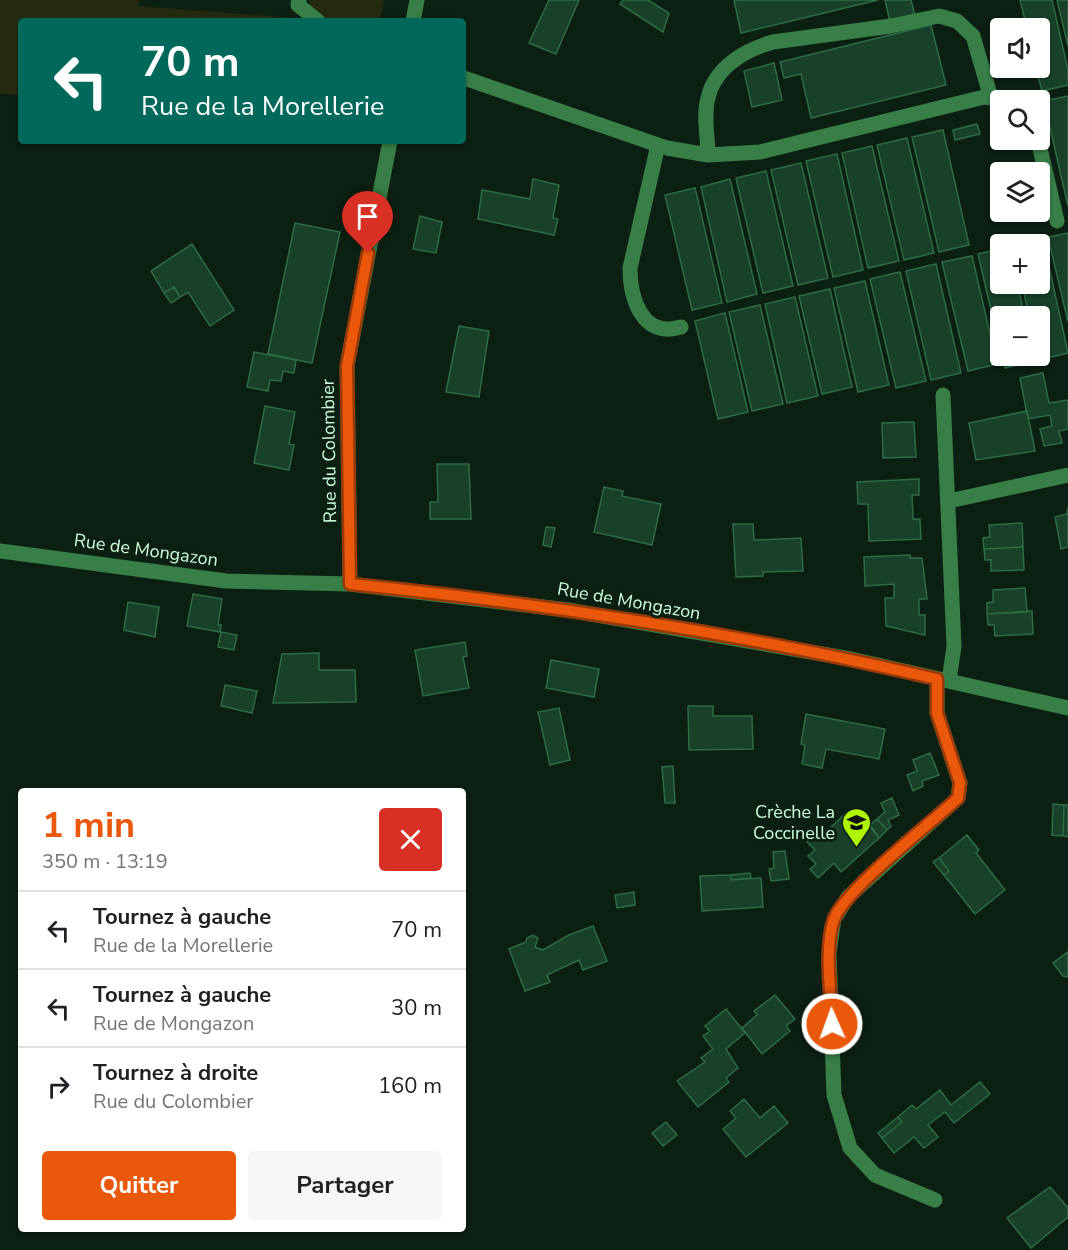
<!DOCTYPE html>
<html lang="fr">
<head>
<meta charset="utf-8">
<style>
  body { margin:0; font-family:"Nunito Sans",sans-serif; background:#f6f6f6; color:#202124; height:100vh; display:flex; flex-direction:column; font-size:22px; white-space:nowrap }
  * { box-sizing:border-box; margin:0 }
  p { font-size:20px; color:#757577 }
  .icon { flex:none; width:33px; height:33px; fill:none; stroke:currentColor; stroke-width:2; stroke-linecap:round; stroke-linejoin:round }
  .map { position:relative; flex:1; overflow:hidden }
  .details { position:absolute; left:18px; top:788px; width:448px; height:444px; display:flex; flex-direction:column; background:#fff; border-radius:6px; box-shadow:0 2px 4px #0004 }
  .details>* { flex:none }
  .guide { position:absolute; left:18px; top:18px; width:448px; height:126px; border-radius:6px; box-shadow:0 2px 4px #0004; background:#00695c; color:#fff; overflow:hidden }
  .buttons { position:absolute; left:990px; top:18px; display:grid; gap:12px }
  .buttons a { display:grid; place-items:center; width:60px; height:60px; border-radius:6px; background:#fff; box-shadow:0 2px 4px #0004; font-size:30px }
  .pin { position:absolute; display:grid; place-items:center; width:51px; height:51px; color:#fff; margin:-62px -26px; border-radius:50% 50% 50% 0; rotate:-45deg; box-shadow:0 0 6px #0007 }
  .pin .icon { rotate:45deg }
  .me { position:absolute; width:66px; margin:-33px; rotate:358deg; stroke-linejoin:round; filter:drop-shadow(0 0 4px #0008) }
  .turn { display:flex; align-items:center; gap:21px; height:126px; padding:0 24px; font-size:27px }
  .turn .icon { width:78px; height:78px; stroke-width:2.5 }
  .turn b { display:block; font-size:42px; line-height:51px }
  .round { display:grid; place-items:center; flex:none; width:63px; height:63px; border-radius:6px; background:#f6f6f6 }
  .summary { display:flex; align-items:center; justify-content:space-between; height:102px; padding:0 24px }
  h1 { font-size:36px; font-weight:700; line-height:45px; color:#ea580c }
  .cta { display:flex; gap:12px; margin-top:auto; padding:12px 24px }
  .cta a { flex:1; height:69px; border-radius:6px; background:#ea580c; color:#fff; font-size:24px; font-weight:700; line-height:69px; text-align:center }
  .cta a+a { background:#f6f6f6; color:#202124 }
  ul { padding:0; list-style:none }
  li { display:flex; align-items:center; gap:18px; height:78px; padding:0 24px; border-top:2px solid #e0e0e0 }
  li div { flex:1 }
  li b { display:block; font-size:22px }
  li em { font-style:normal }
  .map>svg:first-child { display:block }
  .green { fill:#252910 }
  .building { fill:#194028; stroke:#2b6c43; stroke-width:1.5 }
  .lines { fill:none; stroke-linecap:round; stroke-linejoin:round }
  .minor { stroke:#377e47; stroke-width:15 }
  .route-casing { stroke:#983908; stroke-width:15 }
  .route { stroke:#ea580c; stroke-width:10 }
  .labels { text-anchor:middle; dominant-baseline:central; stroke-width:6; stroke-linejoin:round; paint-order:stroke }
  .street-label { font-size:18px; fill:#cbffda; stroke:#0c1f13 }
  .poi-label { font-size:18px; fill:#cbffda; stroke:#0c1f13; text-anchor:end }
</style>
</head>
<body>
<div class="map">
<svg width="1068" height="1250" viewBox="0 0 1068 1250">
  <rect width="100%" height="100%" fill="#0c1f13"/>
  <!-- green -->
  <path class="green" d="M0,0h139l-1,6 170,13 2,-19h74l-4,21h-359v74l-21,-1z"/>
  <!-- building -->
  <path class="building" d="M549,0h30l-23,54 -27,-11z
    M623,0h25l21,13 -6,19 -43,-28z
    M734,0h144l-137,33z
    M885,0h26l4,16 -25,6z
    M1020,0h32l16,70v15l-26,6 -6,-23h4v-40h-13z
    M1057,0h11v46z
    M931,25l15,60 -135,33 -10,-44 -17,4 -4,-16z
    M774,63l8,37 -30,7 -8,-36z
    M1068,96v110l-24,-105z
    M977,124l3,10 -25,6 -2,-10z
    M943,130l26,115 -30,7 -27,-115z
    M907,138l27,115 -30,7 -27,-115z
    M872,146l27,115 -31,7 -26,-115z
    M837,154l26,116 -30,7 -27,-116z
    M801,163l27,115 -30,7 -27,-115z
    M766,171l27,115 -30,7 -27,-115z
    M533,179l26,6 -6,33 5,1 -4,16 -76,-16 4,-29 48,9z
    M730,179l27,115 -30,8 -26,-115z
    M695,188l27,115 -30,7 -27,-115z
    M420,216l22,6 -6,31 -23,-4z
    M295,223l45,9 -28,131 -44,-9z
    M1068,233v89l-20,-85z
    M1043,239l25,114 -29,7 1,-44h-11l-7,-32h18v-40h-22z
    M192,244l42,66 -24,16 -22,-34 -8,5 -6,-10 -10,6 -13,-22z
    M1000,249v35h17l8,32h-25v33l-22,-95z
    M972,256l25,108 -29,7 -26,-109z
    M936,264l25,109 -30,7 -25,-109z
    M900,272l26,109 -30,7 -26,-109z
    M865,281l24,104 -31,7 -24,-104z
    M174,287l6,10 -9,6 -7,-10z
    M830,289l22,98 -30,7 -23,-98z
    M795,297l23,99 -31,7 -22,-99z
    M760,305l23,99 -31,7 -23,-99z
    M725,313l23,99 -30,7 -23,-98z
    M459,326l30,5 -10,66 -33,-5z
    M254,352l42,8 -2,13 -11,-2 -2,10 -11,-1 -2,11 -21,-4z
    M1002,356h32l1,5 -30,7z
    M1043,373l6,30 19,-3v29l-9,2 3,12 -18,3 -4,-17 12,-3 -2,-11 -22,4 -8,-41z
    M265,406l30,6 -6,32 5,1 -5,25 -35,-7z
    M1027,411l8,40 -59,9 -7,-37z
    M914,422l2,35 -33,1 -1,-35z
    M437,464h32l2,55h-41v-17h8z
    M919,479v16h-7l1,24h7l1,20 -52,2 -1,-37h-10l-1,-22z
    M604,487l19,4 -1,5 39,8 -9,41 -58,-13z
    M1068,507v40l-7,2 -6,-32 12,-3z
    M1022,523l1,24 -39,2 -1,-11 7,-1 -1,-12z
    M733,524h20l1,16 47,-2 2,33 -40,1v4l-27,1z
    M546,527l9,1 -4,19 -8,-2z
    M1023,547l1,23 -33,1v-11h-6l-1,-11z
    M910,555v3h12l5,41h-8v16h6v20l-39,-9 -1,-28h9v-14l-29,2 -1,-29z
    M1025,588l2,24 -40,2v-11l6,-1v-12z
    M193,594l29,5 -4,26h3l-1,7 -33,-6z
    M128,602l31,5 -4,30 -31,-7z
    M1032,611l1,23 -38,2 -1,-11h-6l-1,-11z
    M221,632l16,3 -3,15 -16,-3z
    M465,642l2,14 -4,1 6,31 -46,8 -8,-46z
    M319,653v17h36l1,32 -83,1 9,-49z
    M551,660l48,9 -5,28 -48,-9z
    M225,685l32,6 -5,22 -31,-7z
    M688,706h25v10h39l1,33 -64,1z
    M559,708l11,52 -20,5 -12,-53z
    M806,714l79,15 -6,30 -53,-10 -4,19 -20,-4 3,-19 -4,-1z
    M930,753l9,22 -17,6 1,5 -10,5 -6,-16 10,-4 -4,-11z
    M673,766l2,37h-10l-3,-36z
    M892,798l7,17 -11,5 3,6 -4,4 -10,-11 8,-7 -4,-9z
    M1053,804l11,1 -1,31 -11,-1z
    M1064,805h4v32l-5,-1z
    M858,812l21,26 -38,34 -7,-9 -16,15 -8,-9 6,-5 -8,-8 7,-6 -8,-8 12,-12 7,8 8,-8 -3,-3 15,-14 5,6z
    M877,819l10,11 -8,8 -9,-13z
    M967,835l12,15 -3,3 29,37 -30,24 -31,-39 5,-4 -10,-13z
    M785,851l4,28 -18,2 -2,-12 5,-1 -1,-16z
    M939,858l10,13 -5,4 -11,-13z
    M750,873l1,5 -20,2v-5z
    M731,875v5l30,-2 2,29 -61,4 -2,-35z
    M634,892l1,13 -18,3 -2,-13z
    M593,926l14,35 -24,9 -4,-10 -32,15 3,7 -25,9 -16,-42 17,-7 1,-4 6,-3 5,3 -3,9 8,3 26,-15z
    M1068,952v25l-5,-1 -10,-13z
    M775,995l20,24 -9,7 4,5 -28,23 -20,-26 15,-13 -3,-4z
    M726,1009l19,24 -19,16 12,19 -12,10 3,4 -31,25 -21,-26 28,-19 -4,-4 12,-9 -10,-13 7,-5 -5,-5z
    M980,1082l10,12 -36,29 -9,-11 -17,13 10,12 -14,11 -10,-11 -20,16 -12,-15 20,-16 -4,-5 14,-12 4,4 24,-19 11,15z
    M744,1099l16,19 14,-12 14,17 -42,34 -23,-28 13,-11 -6,-7z
    M898,1117l4,5 -20,16 -4,-5z
    M666,1122l11,13 -14,11 -11,-13z
    M1050,1187l18,21v9l-37,31 -24,-30z"/>
  <g class="lines">
    <!-- minor -->
    <path class="minor" d="M299,0l-1,5 20,16
      M413,21l4,-21
      M464,78l203,70 41,7 52,-3 224,-55 25,3
      M1038,140l19,81
      M658,145l-28,123c0,30 12,71 51,59
      M708,155c0,-17 -5,-40 0,-57 7,-31 37,-48 65,-56l118,-16 48,-10 18,5 16,15 18,62
      M943,395l11,251 -5,35
      M949,501l119,-26
      M0,551l226,30 124,3 218,26 283,49 217,49
      M350,584l-3,-218 43,-225
      M935,1200l-60,-25 -25,-27 -16,-53 -5,-142 5,-34 14,-22 110,-99 2,-15 -23,-70v-34"/>
  </g>
  <g class="lines">
    <defs>
      <path id="route" d="M368,253l-21,113 3,218c197,20 394,50 587,95v34l23,70 -2,15c-27,25 -113,92 -124,121 -10,29 -3,75 -2,105"/>
    </defs>
    <!-- route casing -->
    <use href="#route" class="route-casing"/>
    <!-- route -->
    <use href="#route" class="route"/>
  </g>
  <!-- icons -->
  <defs>
    <symbol id="school-pin" viewBox="-11 -11 22 30"><path d="M0 17L-7.5 6A9.5 9.5 0 1 1 7.5 6Z" fill="#aff401" stroke="#0c1f13"/><path d="M0-5L7-2L0 1L-7-2ZM-4 1L0 2.5L4 1V4Q0 6-4 4Z" fill="#111"/></symbol>
  </defs>
  <g fill-rule="evenodd">
    <use href="#school-pin" x="840" y="806" width="33" height="45"/>
  </g>
  <g class="labels">
    <!-- street labels -->
    <g class="street-label">
      <text transform="translate(329 451) rotate(-91)">Rue du Colombier</text>
      <text transform="translate(146 550) rotate(8)">Rue de Mongazon</text>
      <text transform="translate(629 601) rotate(10)">Rue de Mongazon</text>
    </g>
    <!-- poi labels -->
    <g class="poi-label">
      <text x="835" y="812">Crèche La<tspan x="835" dy="21">Coccinelle</tspan></text>
    </g>
  </g>
</svg>
<div class="buttons">
<a><svg class="icon" aria-label="sound" viewBox="0 0 24 24"><path d="M4 9h4l5-4v14l-5-4H4zM17 9q2 3 0 6"/></svg></a>
<a><svg class="icon" aria-label="search" viewBox="0 0 24 24"><circle cx="10" cy="10" r="6"/><path d="M15 15l6 6"/></svg></a>
<a><svg class="icon" aria-label="layers" viewBox="0 0 24 24"><path d="M12 4l9 5-9 5-9-5zM3 14l9 5 9-5"/></svg></a>
<a>+</a>
<a>−</a>
</div>
<div class="pin" style="left:368px;top:253px;background:#d93025"><svg class="icon" aria-label="arrive" viewBox="0 0 24 24"><path d="M6 21V4h12l-3 4 3 4H6"/></svg></div>
<svg class="me" style="left:832px;top:1024px" viewBox="-20 -20 40 40"><circle r="17" fill="#ea580c" stroke="#fff" stroke-width="3"/><path d="M0-11L8 9 0 5-8 9z" fill="#fff"/></svg>
<div class="guide">
<div class="turn"><svg class="icon" aria-label="left" viewBox="0 0 24 24"><path d="M17 20v-9H6M10 6l-5 5 5 5"/></svg><div><b>70 m</b>Rue de la Morellerie</div></div>
</div>
<section class="details">
<div class="summary"><div><h1>1 min</h1><p>350 m · 13:19</p></div><a class="round" style="background:#d93025;color:#fff"><svg class="icon" aria-label="close" viewBox="0 0 24 24"><path d="M6 6l12 12M18 6L6 18"/></svg></a></div>
<ul>
<li><svg class="icon" aria-label="left" viewBox="0 0 24 24"><path d="M17 20v-9H6M10 6l-5 5 5 5"/></svg><div><b>Tournez à gauche</b><p>Rue de la Morellerie</p></div><em>70 m</em></li>
<li><svg class="icon" aria-label="left" viewBox="0 0 24 24"><path d="M17 20v-9H6M10 6l-5 5 5 5"/></svg><div><b>Tournez à gauche</b><p>Rue de Mongazon</p></div><em>30 m</em></li>
<li><svg class="icon" aria-label="right" viewBox="0 0 24 24"><path d="M7 20v-9h11M14 6l5 5-5 5"/></svg><div><b>Tournez à droite</b><p>Rue du Colombier</p></div><em>160 m</em></li>
</ul>
<div class="cta"><a>Quitter</a><a>Partager</a></div>
</section>
</div>
</body>
</html>
